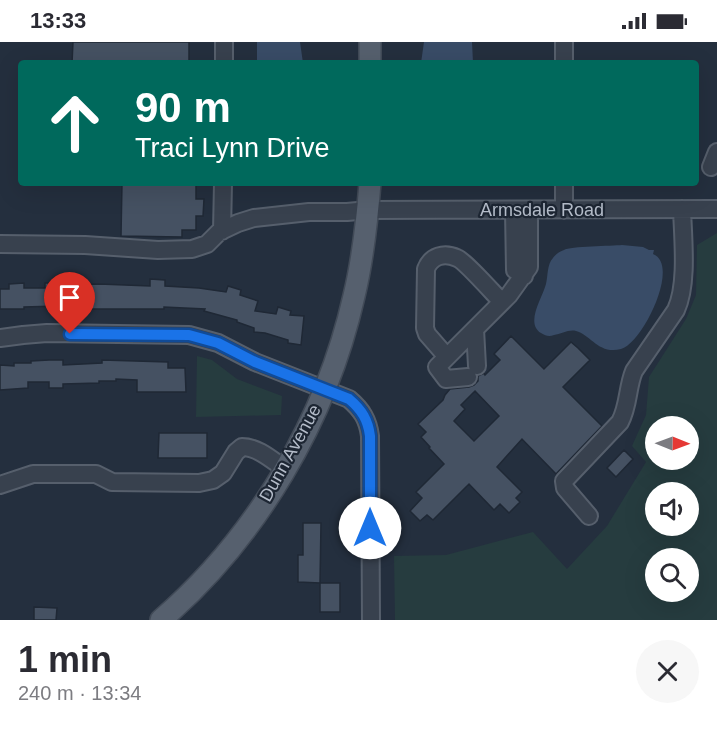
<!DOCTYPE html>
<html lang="en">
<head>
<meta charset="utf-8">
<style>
  body { margin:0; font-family:Arial,sans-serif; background:#f7f7f7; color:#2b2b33; height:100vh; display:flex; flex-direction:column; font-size:22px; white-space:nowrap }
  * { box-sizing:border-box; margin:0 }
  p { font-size:20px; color:#7c7c81 }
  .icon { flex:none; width:33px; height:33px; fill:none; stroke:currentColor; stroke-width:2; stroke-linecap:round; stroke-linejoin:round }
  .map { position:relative; height:578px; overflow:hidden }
  .sheet { display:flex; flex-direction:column; background:#fff; flex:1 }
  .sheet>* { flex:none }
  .banner { position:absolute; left:18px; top:18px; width:681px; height:126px; border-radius:6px; box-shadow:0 6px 24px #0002; background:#00695c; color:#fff; overflow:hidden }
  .needle { width:39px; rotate:91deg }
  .tools { position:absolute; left:645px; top:374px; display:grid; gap:12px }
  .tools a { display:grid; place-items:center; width:54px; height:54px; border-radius:50%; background:#fff; box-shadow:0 6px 24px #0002; font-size:30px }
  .pin { position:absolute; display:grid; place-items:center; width:51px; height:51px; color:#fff; margin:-62px -26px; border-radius:50% 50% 50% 0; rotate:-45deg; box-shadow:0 0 6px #0007 }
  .pin .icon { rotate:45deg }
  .me { position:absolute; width:66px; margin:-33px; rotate:0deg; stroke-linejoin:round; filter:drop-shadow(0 0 4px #0008) }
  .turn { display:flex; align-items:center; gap:21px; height:126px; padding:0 18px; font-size:27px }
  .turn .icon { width:78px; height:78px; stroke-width:2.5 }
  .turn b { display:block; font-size:42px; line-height:51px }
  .round { display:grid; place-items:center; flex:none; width:63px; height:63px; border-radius:32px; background:#f7f7f7 }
  .head { display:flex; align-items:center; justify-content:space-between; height:102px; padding:0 18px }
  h1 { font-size:36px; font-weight:800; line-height:45px }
  .status { display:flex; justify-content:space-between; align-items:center; height:42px; padding:0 30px; background:#fff; direction:ltr }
  .status svg { height:16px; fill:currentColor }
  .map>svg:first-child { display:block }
  .green { fill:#263c3f; fill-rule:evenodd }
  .water { fill:#394c67 }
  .building { fill:#455162; stroke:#1f2835; stroke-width:1.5; fill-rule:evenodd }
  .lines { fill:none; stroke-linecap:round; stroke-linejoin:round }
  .minor-casing { stroke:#565f6c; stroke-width:20 }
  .major-casing { stroke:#414a57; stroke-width:24 }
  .minor { stroke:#38414e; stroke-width:16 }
  .major { stroke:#56606e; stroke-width:21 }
  .route-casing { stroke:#114b97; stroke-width:15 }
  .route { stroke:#1a73e8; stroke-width:10 }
  .labels { text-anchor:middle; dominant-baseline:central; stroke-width:4.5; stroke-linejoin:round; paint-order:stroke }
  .street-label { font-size:18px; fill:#b4bcc9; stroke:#1d2633 }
</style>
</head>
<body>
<div class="status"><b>13:33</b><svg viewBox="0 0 49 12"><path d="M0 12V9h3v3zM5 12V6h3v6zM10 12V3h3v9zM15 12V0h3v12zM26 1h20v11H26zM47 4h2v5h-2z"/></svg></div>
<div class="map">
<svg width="717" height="578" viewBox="0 0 717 578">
  <rect width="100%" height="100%" fill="#242f3e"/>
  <!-- green -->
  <path class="green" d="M717,191v387h-322l-1,-64 52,-1 87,-23 34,37 40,-43 39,-64 -14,-16 14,-31 3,-38 37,-58 10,-24 1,-50zM656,384h32v33h-32zM656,450h32v33h-32zM656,516h32v33h-32z
    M197,314l15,4 25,19 45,17 -1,19 -85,2z"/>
  <!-- water -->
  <path class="water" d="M257,0h43l3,21h-46z
    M424,0h48l1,21h-52z
    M622,203l21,2 6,3h5l-1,4c28,11 -11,90 -32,95 -22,6 -30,-14 -45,-18 -7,-2 -15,3 -22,4 -5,2 -8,1 -13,-2 -16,-10 1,-34 5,-49 2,-8 1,-20 7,-26 2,-3 7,-7 11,-8 6,-4 48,-4 58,-5z"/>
  <!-- building -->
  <path class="building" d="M73,0h116v21h-117z
    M122,141h61v2h13v14h8l-1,17h-7v14h-14v7l-61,-1z
    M150,237l15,1v6l34,2 27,4 2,-6 13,4 -1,5 18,6 -3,10 21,3 2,-7 13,4 -1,4 14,1 -3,29 -13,-2v-3l-23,-7 -11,-1v-4l-17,-6v-2l-33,-9 1,-2 -41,-2v2h-83v-5h-22v2l-35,1v2h-24v-20h9v-5l15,-1v5h21v-5h14v2l40,-1 51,2z
    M511,294l33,33 27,-27 7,6 12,12 -27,27 39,39 -46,48 -34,-35 -25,28 25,25 -6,6 4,4 -11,11 -9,-9 -6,6 -25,-26 -36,36 -6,-5 -7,6 -10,-10 12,-13 -6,-6 28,-28 -15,-16 1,-1 -9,-10 5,-5 -8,-8 25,-24 2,-5 5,-6 19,-2 5,-2 4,-4v-5l6,-3 1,2 15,-15 -6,-6zM475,349l24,25 -25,25 -20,-20 11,-12 -4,-4z
    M49,318h14v5l39,-2v-3l66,2v6h17l1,24h-49v-12l-21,-1v2h-17v2l-36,1v4h-14v-6h-21v6l-28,2v-25l14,1v-3h17v-2z
    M159,391h48v25h-49z
    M624,408l9,9 -17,18 -9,-9z
    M303,481h18l-1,60 -22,-1v-27h5z
    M320,541h20v29h-20z
    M34,565l23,1 -1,12h-22z"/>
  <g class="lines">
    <defs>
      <path id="minor" d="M564,0v21
        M224,21v-21
        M711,125l6,-15
        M564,141v27
        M514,168l1,60 9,6
        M222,189l1,-48
        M0,202l85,1 73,5 34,-1 15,-5 12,-12 19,-9 16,-5 55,-6h38l21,-2 349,-1
        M502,260c-8,-8 -37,-41 -45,-44 -13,-6 -26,-2 -31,11l-1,59 2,6 20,23 62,-62 20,-28v-57
        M475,287l2,37
        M0,296l23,-3 24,-2 142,2 29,8 37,19 94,37c13,11 19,21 21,37l1,184
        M447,315l-10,10 9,12 22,-2
        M0,443l33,-11h63l16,8 87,1 14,-3 10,-7 13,-21 6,-5c16,0 30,13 43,22
        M589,474l-24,-28 -1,-7 56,-59c9,-17 7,-34 14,-51l42,-61c12,-26 7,-71 6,-101"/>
      <path id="major" d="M370,21v-21
        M161,578c96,-83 165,-200 193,-324 9,-37 13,-75 16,-113"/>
    </defs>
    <!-- minor casing -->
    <use href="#minor" class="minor-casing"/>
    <!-- major casing -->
    <use href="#major" class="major-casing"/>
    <!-- minor -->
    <use href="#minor" class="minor"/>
    <!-- major -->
    <use href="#major" class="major"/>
  </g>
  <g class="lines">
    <defs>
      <path id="route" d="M70,292l119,1 29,8 37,19 94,37c13,11 19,21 21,37v92"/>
    </defs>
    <!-- route casing -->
    <use href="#route" class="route-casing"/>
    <!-- route -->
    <use href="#route" class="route"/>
  </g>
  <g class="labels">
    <!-- street labels -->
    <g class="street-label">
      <text x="542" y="168">Armsdale Road</text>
      <text transform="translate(290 411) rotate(-61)">Dunn Avenue</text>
    </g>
  </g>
</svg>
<div class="tools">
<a><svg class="needle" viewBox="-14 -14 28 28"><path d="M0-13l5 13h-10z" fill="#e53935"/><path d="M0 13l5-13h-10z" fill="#7c7c81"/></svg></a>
<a><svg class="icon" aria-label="sound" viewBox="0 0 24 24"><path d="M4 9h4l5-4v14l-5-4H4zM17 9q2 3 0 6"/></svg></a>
<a><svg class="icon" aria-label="search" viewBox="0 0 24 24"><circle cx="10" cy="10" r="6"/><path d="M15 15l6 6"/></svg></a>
</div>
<div class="pin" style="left:70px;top:292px;background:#d93025"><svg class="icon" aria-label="arrive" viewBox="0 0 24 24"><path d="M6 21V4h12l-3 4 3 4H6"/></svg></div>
<svg class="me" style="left:370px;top:486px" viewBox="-20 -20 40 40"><circle r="19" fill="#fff"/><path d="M0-13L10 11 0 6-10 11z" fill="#1a73e8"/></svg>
<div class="banner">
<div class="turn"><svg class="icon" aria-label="ahead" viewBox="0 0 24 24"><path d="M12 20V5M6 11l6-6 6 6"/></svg><div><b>90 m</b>Traci Lynn Drive</div></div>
</div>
</div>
<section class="sheet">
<div class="head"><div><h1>1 min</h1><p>240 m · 13:34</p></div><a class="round"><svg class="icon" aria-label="close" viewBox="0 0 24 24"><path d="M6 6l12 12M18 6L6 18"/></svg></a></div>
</section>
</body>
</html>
